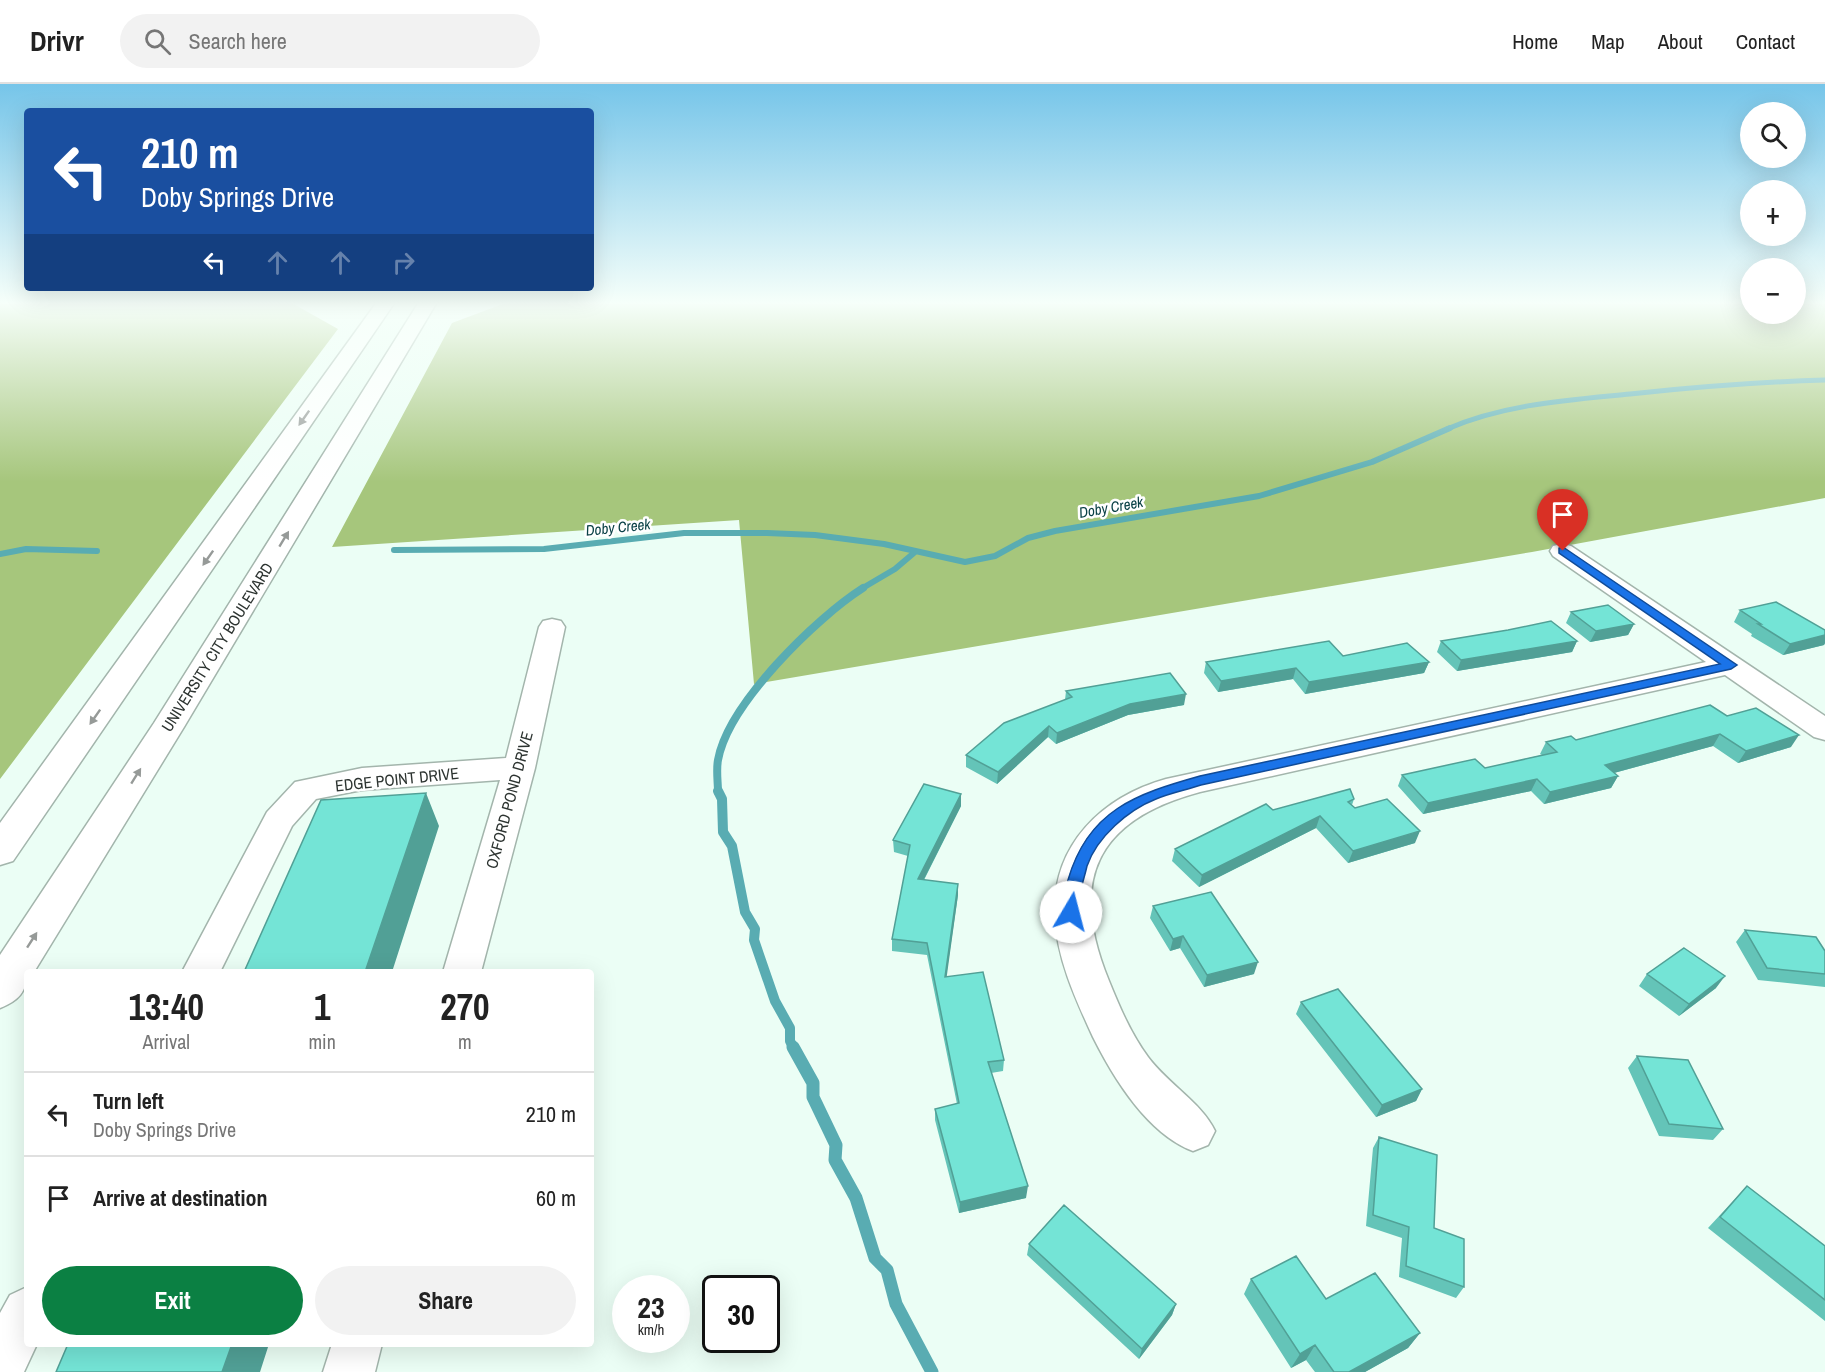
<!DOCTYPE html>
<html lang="en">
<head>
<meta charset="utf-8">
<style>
  body { margin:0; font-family:"Archivo Narrow",sans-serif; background:#f2f2f2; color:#222; height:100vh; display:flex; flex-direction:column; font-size:22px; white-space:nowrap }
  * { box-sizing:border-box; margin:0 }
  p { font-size:20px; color:#767676 }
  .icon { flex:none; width:33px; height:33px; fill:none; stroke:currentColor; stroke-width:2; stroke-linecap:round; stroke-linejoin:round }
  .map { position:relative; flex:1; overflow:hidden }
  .drawer { position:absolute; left:24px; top:885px; width:570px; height:378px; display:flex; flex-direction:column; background:#fff; border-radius:6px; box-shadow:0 6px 24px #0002 }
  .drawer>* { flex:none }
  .guide { position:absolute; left:24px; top:24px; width:570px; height:183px; border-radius:6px; box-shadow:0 6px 24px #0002; background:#1a4fa0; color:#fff; overflow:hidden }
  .fabs { position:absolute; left:1740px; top:18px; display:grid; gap:12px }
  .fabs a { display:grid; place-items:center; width:66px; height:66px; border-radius:50%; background:#fff; box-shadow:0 6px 24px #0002; font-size:30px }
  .speed { position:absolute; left:612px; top:1191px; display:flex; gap:12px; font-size:30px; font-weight:700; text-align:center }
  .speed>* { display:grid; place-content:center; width:78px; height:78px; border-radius:50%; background:#fff; box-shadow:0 6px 24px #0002; line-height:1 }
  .speed small { font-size:15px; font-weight:400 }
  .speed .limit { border:3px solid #111; border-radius:9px; background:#fff; color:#111 }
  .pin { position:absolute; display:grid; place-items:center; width:51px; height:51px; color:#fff; margin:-62px -26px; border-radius:50% 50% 50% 0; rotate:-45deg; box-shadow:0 0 6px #0007 }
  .pin .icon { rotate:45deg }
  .me { position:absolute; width:66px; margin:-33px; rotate:8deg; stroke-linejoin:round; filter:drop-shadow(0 0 4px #0008) }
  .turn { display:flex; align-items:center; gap:21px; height:126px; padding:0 18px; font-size:27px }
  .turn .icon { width:78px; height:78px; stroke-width:2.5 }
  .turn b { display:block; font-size:42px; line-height:51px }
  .lanes { display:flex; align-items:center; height:57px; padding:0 18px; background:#0003; justify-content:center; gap:30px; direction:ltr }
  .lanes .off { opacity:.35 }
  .eta { display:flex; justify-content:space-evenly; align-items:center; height:102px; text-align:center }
  .eta b { font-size:36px; font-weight:700; line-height:42px }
  .action { display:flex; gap:12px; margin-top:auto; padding:12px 18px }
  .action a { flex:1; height:69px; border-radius:36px; background:#0b8043; color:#fff; font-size:24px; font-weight:700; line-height:69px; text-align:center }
  .action a+a { background:#f2f2f2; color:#222 }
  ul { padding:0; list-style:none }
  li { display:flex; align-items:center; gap:18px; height:84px; padding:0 18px; border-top:2px solid #e0e0e0 }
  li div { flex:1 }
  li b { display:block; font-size:22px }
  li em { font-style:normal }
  header { display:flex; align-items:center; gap:36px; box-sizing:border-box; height:84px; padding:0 30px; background:#fff; border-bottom:2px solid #e0e0e0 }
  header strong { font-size:28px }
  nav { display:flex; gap:33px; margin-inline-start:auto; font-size:21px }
  .search { width:420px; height:54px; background:#f2f2f2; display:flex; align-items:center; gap:15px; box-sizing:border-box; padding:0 21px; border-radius:33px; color:#767676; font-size:22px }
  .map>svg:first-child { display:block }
  .forest { fill:#a6c67c }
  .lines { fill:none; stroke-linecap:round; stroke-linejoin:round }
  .stream-far4 { stroke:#59acb2; stroke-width:5 }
  .stream-far3 { stroke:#59acb2; stroke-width:6 }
  .stream-far2 { stroke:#59acb2; stroke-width:8 }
  .stream-far1 { stroke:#59acb2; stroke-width:10 }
  .stream { stroke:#59acb2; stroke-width:13 }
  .minor-casing { stroke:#a3b5ac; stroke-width:3 }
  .secondary-casing { stroke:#a3b5ac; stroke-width:3 }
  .minor { fill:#fff; fill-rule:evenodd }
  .secondary { fill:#fff; fill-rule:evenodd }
  .wall { fill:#64c4b8 }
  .shaded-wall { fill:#51a096 }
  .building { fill:#74e4d6; stroke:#51a096; stroke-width:1.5 }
  .oneway { fill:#969a98 }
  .route { fill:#1a73e8; stroke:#114b97; stroke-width:1.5 }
  .labels { text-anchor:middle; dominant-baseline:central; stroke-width:5; stroke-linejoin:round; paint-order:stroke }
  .far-water-label { font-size:15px; font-style:italic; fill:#0a4146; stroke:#fff }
  .street-label { font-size:16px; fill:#2d3431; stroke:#fff }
</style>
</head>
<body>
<header>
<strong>Drivr</strong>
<div class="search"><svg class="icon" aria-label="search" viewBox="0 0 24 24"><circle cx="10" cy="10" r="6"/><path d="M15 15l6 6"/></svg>Search here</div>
<nav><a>Home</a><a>Map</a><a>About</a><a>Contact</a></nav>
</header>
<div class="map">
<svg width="1825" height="1288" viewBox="0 0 1825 1288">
  <rect width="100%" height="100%" fill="#ebfef5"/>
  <!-- forest -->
  <path class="forest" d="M0,218h290l48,27 -338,450z
    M508,218h1242v12h46v-12h29v196l-293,54 -778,132 -15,-164 -407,27 120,-224z"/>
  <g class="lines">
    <!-- stream-far4 -->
    <path class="stream-far4" d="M1447,345c57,-25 122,-29 183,-35 65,-7 129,-12 195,-14"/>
    <!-- stream-far3 -->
    <path class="stream-far3" d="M394,466l150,-1 140,-16h83l48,2 69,9 81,18 30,-6 33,-18 27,-7 204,-35 113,-34 78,-34
      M0,470l26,-5 71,2
      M861,505l34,-20 20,-17"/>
    <!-- stream-far2 -->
    <path class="stream-far2" d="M718,708c0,-10 -2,-22 0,-32 10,-56 98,-142 145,-172"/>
    <!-- stream-far1 -->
    <path class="stream-far1" d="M718,707l4,8 1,33 9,14 13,66 10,17 -1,11 21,61 15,27v13l4,8"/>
    <!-- stream -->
    <path class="stream" d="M793,963l20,36v14l23,48 -1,15 21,38 19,60 12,12 9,34 36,68"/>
    <defs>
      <path id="minor" d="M1562,460l9,2 254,170v24l-11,-3 -89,-62 -525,117c-105,28 -132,89 -91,189 11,27 22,53 39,76 20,27 54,46 67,74l-7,14 -15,6c-45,-17 -79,-72 -100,-114 -17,-37 -37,-80 -38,-122 -3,-70 47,-118 111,-136l540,-117 -153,-106 -3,-5 3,-5z
        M552,535l9,2 4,6 -30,141 -54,204h-38l57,-192 -138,10 -46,9 -24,27 -72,146h-38l85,-160 28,-30 67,-14 144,-10 33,-131 4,-6z
        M27,1203v57h10l-13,28h-24v-59l10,-18z
        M332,1260h50l-7,28h-52z"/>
      <path id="secondary" d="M377,218h18l-382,559 -13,4v-42z
        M419,218h18l-253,425 -150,245h-7c0,20 -9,29 -27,36v-53l154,-232z"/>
    </defs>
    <!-- minor casing -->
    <use href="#minor" class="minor-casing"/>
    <!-- secondary casing -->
    <use href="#secondary" class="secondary-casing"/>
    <!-- minor -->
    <use href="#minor" class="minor"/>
    <!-- secondary -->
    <use href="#secondary" class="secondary"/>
  </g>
  <!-- wall -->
  <path class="wall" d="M1740,526l85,20v13l-1,2 -41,10 -32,-19 1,-2 -18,-12z
    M1571,528l63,12 -6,11 -38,7 -24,-19z
    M1441,557h136l-5,11 -115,19 -20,-19z
    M1343,572l86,6 -5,11 -119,21 -12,-15 -75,13 -14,-19 2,-11z
    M1066,607l118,14 -56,10 -72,29 -8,-7 -51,47 -31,-17v-12l99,-55z
    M1727,632l64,31 -53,16 -25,-17 -99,27 4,3 -7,12 -67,16 -13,-13 -108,23 -25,-28 4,-11 83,-7 57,-13 -2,-1 6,-12 30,-2z
    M961,710v12l-37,74 34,15 -12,82 58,83 -1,11 -12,2 35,125 -67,15 -24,-93v-11l22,-5 -30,-149 -35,-4v-12l16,-83 -14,-4 -1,-12z
    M1354,715l-2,6 3,3 60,35 -67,20 -32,-35 -117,59 -27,-26 3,-12 98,-39z
    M1153,822l101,68 -50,13 -24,-39 -10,3 -20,-33z
    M1745,846l80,21v36l-67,-7 -22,-38z
    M1647,890l69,14 -37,28 -40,-30z
    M1301,918l121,87 -6,12 -40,16 -80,-103z
    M1637,972l86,73 -10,11 -54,-4 -31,-68z
    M1379,1053l55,91 30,59 -8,11 -57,-21 3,-39 -36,-12 7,-78z
    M1747,1102l78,60v75l-117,-93z
    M1029,1160l147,60 -4,11 -33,44 -112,-104z
    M1251,1195l75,20 94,34 -12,15 -43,24h-50l-9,-12 -15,8 -47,-74z"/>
  <!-- shaded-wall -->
  <path class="shaded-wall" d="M1634,540l-6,11 -38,7 6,-11z
    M1825,551v8l-1,2 -41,10 7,-11z
    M1577,557l-5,11 -115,19 4,-11z
    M1429,578l-5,11 -119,21 4,-12z
    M1296,584l-3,11 -75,13 3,-11z
    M1186,610l-2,11 -56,10 -72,29 1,-11 73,-29z
    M1049,642l-1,11 -51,47 1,-12z
    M1720,650l-7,12 -114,31 6,-12z
    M1799,651l-8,12 -53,16 8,-12z
    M1618,692l-7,12 -67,16 6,-12z
    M1537,695l-6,12 -108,23 5,-11z
    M426,709l13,33 -47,146h-27z
    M961,710v12l-43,85v-12z
    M1320,732l-4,12 -117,59 3,-12z
    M1420,747l-5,12 -67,20 5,-12z
    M958,800v11l-13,94v-12z
    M1183,852l-3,12 -10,3 3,-12z
    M1258,878l-4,12 -50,13 3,-12z
    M1725,892l-9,12 -37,28 10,-12z
    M1422,1005l-6,12 -40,16 6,-12z
    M1028,1102l-2,12 -67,15 1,-11z
    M1176,1220l-4,11 -33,44 3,-10z
    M1420,1249l-12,15 -43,24h-16z
    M232,1260h37l-9,28h-38z
    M1315,1261l-9,15 -15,8 9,-14z"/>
  <!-- building -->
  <path class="building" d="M1776,518l49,28v5l-35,9 -32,-20h3l-21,-14z
    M1608,521l26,19 -38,7 -25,-19z
    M1551,537l26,20 -116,19 -20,-19 67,-11z
    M1329,557l14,15 64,-13 22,19 -120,20 -13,-14 -75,13 -15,-19z
    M1170,589l16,21 -56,10 -73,29 -8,-7 -51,46 -32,-17 38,-32 68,-26 -6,-6z
    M1710,621l17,11 29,-8 43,27 -53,16 -26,-17 -115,31 13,11 -68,16 -13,-13 -109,24 -26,-28 73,-16 10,9 72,-16 -11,-10 25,-6 5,4z
    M924,700l37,10 -43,85 40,5 -13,93 38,-5 21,88 -16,2 40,124 -68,16 -25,-93 24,-6 -32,-160 -35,-4 18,-94 -17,-5z
    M1350,705l4,10 -6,3 7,6 32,-9 33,32 -67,20 -33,-35 -118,59 -27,-26 91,-45 7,6z
    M426,709l-61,179h-121l77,-172z
    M1211,808l47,70 -51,13 -24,-39 -10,3 -20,-33z
    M1745,846l71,7 9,14v23l-58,-6z
    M1684,864l41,28 -36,28 -42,-30z
    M1338,905l84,100 -40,16 -81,-103z
    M1637,972l51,4 35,69 -54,-5z
    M1379,1053l58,18 -3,73 30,11v48l-58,-21 3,-39 -36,-12z
    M1747,1102l78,60v54l-105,-83z
    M1064,1121l112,99 -34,45 -113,-105z
    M1296,1172l30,43 49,-26 45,60 -71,39h-15l-19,-27 -15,9 -49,-75z
    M68,1260h164l-10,28h-166z"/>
  <!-- one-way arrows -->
  <defs><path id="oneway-solid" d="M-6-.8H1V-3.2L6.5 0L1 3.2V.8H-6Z" transform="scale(1.5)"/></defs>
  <g class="oneway">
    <use href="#oneway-solid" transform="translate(304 334) rotate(125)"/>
    <use href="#oneway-solid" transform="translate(284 455) rotate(-59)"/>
    <use href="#oneway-solid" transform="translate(208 474) rotate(125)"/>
    <use href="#oneway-solid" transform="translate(95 633) rotate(125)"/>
    <use href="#oneway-solid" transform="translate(136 692) rotate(-58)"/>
    <use href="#oneway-solid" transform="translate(32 856) rotate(-57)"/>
  </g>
  <!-- sky -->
  <linearGradient id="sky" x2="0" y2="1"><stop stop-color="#76c5e9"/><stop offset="0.55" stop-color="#f6fffa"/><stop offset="1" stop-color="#f6fffa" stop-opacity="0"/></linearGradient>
  <rect width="1825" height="398" fill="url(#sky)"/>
  <!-- route -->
  <path class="route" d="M1563,463l174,118 -6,4 -530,116c-15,5 -31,8 -45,14 -28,11 -59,38 -69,67 -2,9 -5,18 -7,27 -1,8 1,16 -3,23l-6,2 -6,-2c-6,-10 0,-25 3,-36 20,-70 68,-86 132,-104l520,-112 -161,-111v-5z"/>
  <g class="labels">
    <!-- far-water labels -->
    <g class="far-water-label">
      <text transform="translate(1111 423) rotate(-10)">Doby Creek</text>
      <text transform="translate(618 443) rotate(-6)">Doby Creek</text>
    </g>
    <!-- street labels -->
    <g class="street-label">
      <text transform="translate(217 563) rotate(-58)">UNIVERSITY CITY BOULEVARD</text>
      <text transform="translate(397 695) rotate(-6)">EDGE POINT DRIVE</text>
      <text transform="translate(509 716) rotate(-75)">OXFORD POND DRIVE</text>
    </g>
  </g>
</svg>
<div class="fabs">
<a><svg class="icon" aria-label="search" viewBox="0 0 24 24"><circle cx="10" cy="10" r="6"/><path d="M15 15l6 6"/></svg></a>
<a>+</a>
<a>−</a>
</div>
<div class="speed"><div>23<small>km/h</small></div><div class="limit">30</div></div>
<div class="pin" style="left:1563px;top:467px;background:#d93025"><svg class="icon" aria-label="arrive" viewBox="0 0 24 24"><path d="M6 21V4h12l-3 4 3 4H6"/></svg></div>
<svg class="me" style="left:1071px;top:828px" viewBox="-20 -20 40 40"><circle r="19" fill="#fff"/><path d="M0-13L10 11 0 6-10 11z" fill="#1a73e8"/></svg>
<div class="guide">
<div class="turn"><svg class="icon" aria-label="left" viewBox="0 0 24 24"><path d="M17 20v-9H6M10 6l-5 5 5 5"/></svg><div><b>210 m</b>Doby Springs Drive</div></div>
<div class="lanes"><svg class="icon" aria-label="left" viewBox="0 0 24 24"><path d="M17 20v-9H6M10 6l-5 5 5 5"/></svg><svg class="icon off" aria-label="ahead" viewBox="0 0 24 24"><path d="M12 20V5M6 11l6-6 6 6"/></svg><svg class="icon off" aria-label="ahead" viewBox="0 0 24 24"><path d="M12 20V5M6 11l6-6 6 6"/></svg><svg class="icon off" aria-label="right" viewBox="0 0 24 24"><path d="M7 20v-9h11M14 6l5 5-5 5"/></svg></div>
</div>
<section class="drawer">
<div class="eta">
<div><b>13:40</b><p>Arrival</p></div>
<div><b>1</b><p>min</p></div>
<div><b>270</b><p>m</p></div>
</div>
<ul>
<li><svg class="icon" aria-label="left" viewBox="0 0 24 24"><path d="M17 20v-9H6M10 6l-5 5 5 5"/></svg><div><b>Turn left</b><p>Doby Springs Drive</p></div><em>210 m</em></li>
<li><svg class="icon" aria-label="arrive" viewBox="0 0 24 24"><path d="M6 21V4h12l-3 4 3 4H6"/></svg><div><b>Arrive at destination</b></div><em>60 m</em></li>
</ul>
<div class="action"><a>Exit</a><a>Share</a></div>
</section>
</div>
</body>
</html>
